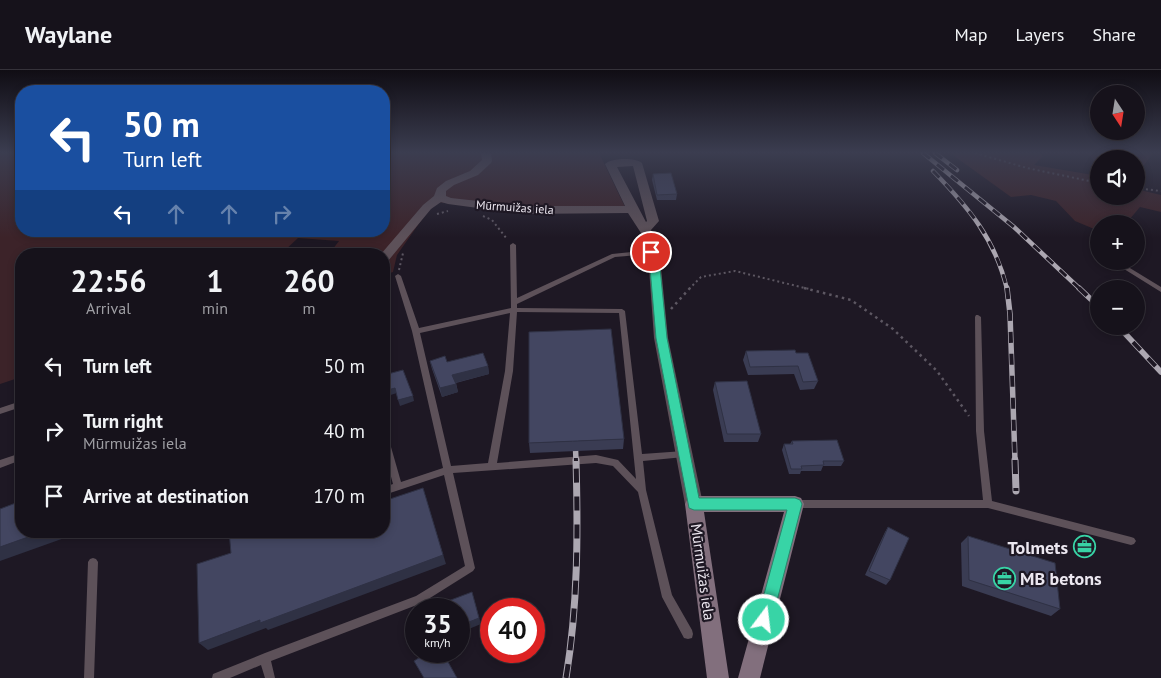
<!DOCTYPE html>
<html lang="en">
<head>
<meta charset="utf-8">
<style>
  body { margin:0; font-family:"PT Sans",sans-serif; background:#1f1b24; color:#f1f3f6; height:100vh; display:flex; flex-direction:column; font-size:19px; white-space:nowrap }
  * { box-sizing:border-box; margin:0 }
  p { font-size:16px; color:#9e9ea3 }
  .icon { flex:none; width:28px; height:28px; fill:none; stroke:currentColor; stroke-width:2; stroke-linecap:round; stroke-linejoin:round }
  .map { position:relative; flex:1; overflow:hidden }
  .panel { position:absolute; left:15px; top:178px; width:375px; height:290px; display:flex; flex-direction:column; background:#16121b; border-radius:20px; box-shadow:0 2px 8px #0003,0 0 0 1px #35323a }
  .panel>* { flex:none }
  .banner { position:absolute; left:15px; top:15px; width:375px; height:152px; border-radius:20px; box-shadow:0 2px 8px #0003,0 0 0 1px #35323a; background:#1a4fa0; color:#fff; overflow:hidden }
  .needle { width:32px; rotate:168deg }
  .controls { position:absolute; left:1090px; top:15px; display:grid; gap:10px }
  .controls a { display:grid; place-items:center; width:55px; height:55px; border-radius:50%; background:#16121b; box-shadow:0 2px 8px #0003,0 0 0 1px #35323a; font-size:25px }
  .speed { position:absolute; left:405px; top:528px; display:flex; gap:10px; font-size:25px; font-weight:700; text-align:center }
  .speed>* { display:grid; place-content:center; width:65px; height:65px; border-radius:50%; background:#16121b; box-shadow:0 2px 8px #0003,0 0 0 1px #35323a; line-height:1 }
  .speed small { font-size:12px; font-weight:400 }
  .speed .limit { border:8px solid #d22; background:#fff; color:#111 }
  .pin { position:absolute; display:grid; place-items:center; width:42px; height:42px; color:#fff; margin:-21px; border:2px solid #fff; border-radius:50%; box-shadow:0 1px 5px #0007 }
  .me { position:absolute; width:55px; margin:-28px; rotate:15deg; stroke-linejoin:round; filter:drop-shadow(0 0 4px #0008) }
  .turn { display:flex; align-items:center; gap:18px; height:105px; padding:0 25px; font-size:22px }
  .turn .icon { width:65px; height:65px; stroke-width:2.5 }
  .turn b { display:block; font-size:35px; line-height:42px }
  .lanes { display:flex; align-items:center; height:48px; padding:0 25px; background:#0003; justify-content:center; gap:25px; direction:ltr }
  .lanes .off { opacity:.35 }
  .eta { display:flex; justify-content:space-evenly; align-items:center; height:85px; text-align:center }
  .eta b { font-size:30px; font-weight:800; line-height:35px }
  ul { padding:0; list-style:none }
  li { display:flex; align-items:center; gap:15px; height:65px; padding:0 25px }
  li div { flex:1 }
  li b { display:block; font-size:19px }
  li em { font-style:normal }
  header { display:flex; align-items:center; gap:30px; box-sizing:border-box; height:70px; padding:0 25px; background:#16121b; border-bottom:1px solid #35323a }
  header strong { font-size:24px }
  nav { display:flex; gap:28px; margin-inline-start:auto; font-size:18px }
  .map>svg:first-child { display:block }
  .green { fill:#3c2329 }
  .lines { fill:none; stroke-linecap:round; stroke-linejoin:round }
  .path-far1 { stroke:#5d5762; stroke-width:2; stroke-dasharray:2 3; stroke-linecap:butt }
  .path { stroke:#5d5762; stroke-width:2.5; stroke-dasharray:2.5 4; stroke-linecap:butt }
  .lane { fill:#5d5159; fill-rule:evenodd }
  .street { fill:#5d5159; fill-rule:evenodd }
  .secondary { fill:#826f7d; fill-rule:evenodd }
  .rail-far2-casing { stroke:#aca7b1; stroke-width:4.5 }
  .rail-far1-casing { stroke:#aca7b1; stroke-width:5.5 }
  .rail-casing { stroke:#aca7b1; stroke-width:7 }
  .rail-far2 { stroke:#1e1824; stroke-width:3; stroke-dasharray:9; stroke-linecap:butt }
  .rail-far1 { stroke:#1e1824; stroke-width:4; stroke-dasharray:11; stroke-linecap:butt }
  .rail { stroke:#1e1824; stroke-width:5; stroke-dasharray:14; stroke-linecap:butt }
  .wall { fill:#3a3c53 }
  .shaded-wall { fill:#2f3144 }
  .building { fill:#434661; stroke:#2f3144 }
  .route { fill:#38d4a6; stroke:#248a6c }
  .labels { text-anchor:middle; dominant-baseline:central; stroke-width:4.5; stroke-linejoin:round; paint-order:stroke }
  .far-street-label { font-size:12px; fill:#ece7f0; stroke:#1e1824 }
  .street-label { font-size:15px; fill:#ece7f0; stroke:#1e1824 }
  .near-poi-label { font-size:18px; font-weight:bold; fill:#ece7f0; stroke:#1e1824; text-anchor:end }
</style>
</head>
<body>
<header>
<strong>Waylane</strong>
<nav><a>Map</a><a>Layers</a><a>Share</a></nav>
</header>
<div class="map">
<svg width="1161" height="608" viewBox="0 0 1161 608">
  <rect width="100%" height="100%" fill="#1e1824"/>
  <!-- green -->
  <path class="green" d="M0,83h21v78h363v-78h215l26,54 -94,2 -97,-7 -37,53 -4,17 -9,3v-21h-55l10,-13 -41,-3 -17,16h-134l4,-6 -5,6h-125v123l-21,7z
    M950,83h90l3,3 -9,9 65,11v20h37v-7l25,6v17l-21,-5 -11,13v4h-21l-4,-3 -1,3h-4v7l-24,-10 -19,-20 -25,-6 -20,2z
    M1088,83h65l-9,12h-8v-6l-43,1z"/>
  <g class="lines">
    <!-- path-far1 -->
    <path class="path-far1" d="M975,83l52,15 72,15
      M1136,118l25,3
      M437,144l11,-3
      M483,146l9,4 15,19
      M399,200l4,-17
      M689,219l12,-12 34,-6 74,18"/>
    <!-- path -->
    <path class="path" d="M804,218l47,12 42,29 44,42 32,45
      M671,239l19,-21"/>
    <!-- lane -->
    <path class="lane" d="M513,173l3,2 1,53 95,-44 39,-4 3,2 -3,2 -36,3 -98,47v4l105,1 3,2 17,143 42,-3 3,1 1,2 -1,2 -3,1 -41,4 3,29 26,105 20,35 1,4 -1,4 -4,1 -4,-1 -22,-41 -24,-105 -25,-26 -17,-3 -143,10 22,95 -2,3 -51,32 -151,58 4,17h-10l-4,-13 -31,13h-18l1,-4 52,-21 151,-57 49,-30 -21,-91 -60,20v-8l9,-3 -9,-33v-6l3,-1 3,1 1,2 10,35 42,-14 -31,-137 -17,-55 3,-2 3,2 18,52 92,-20 -1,-63zM517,242l102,1 17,166 -18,-19 -22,-5 -99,8 16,-92zM510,243l-5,58 -17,92 -37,3 -31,-133z
      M1116,192h4l41,25v5l-45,-28z
      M976,245h2l3,2 3,114 8,70 139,36 3,1 2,3 -2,3 -3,1 -143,-37h-193l-3,-1 -1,-3 1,-3 3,-1h188l-7,-69 -1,-114z
      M21,331v6l-21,7v-6z
      M21,383v7l-21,8v-8z
      M93,488l3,1 2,3 -4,116h-10l4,-116 2,-3z"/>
    <!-- street -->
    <path class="street" d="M481,83h10l1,8 -1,2 -13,12 -24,10 -8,6v5l5,2 73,8h101l-20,-42c6,-6 30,-7 37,-1l17,58 -8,9 10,38 7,70 35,166 -3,6 -6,2 -6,-2 -3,-6 -31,-166 -5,-70 -8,-35 -13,-20 -104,1 -76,-10 -7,-2 -10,7 -43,52 -4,1v-8h-3l42,-49 11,-9 3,-8 9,-7 24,-10 12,-11zM633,96l14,55 -1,1 -29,-55z"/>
    <!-- secondary -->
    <path class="secondary" d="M694,426h101l6,2 3,6 -44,174h-22l46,-166h-80l25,166h-22l-22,-174 3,-6z"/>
    <defs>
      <path id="rail-far2" d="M923,83l91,74 66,62
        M935,83l22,17
        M933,101c36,37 62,68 74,118"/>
      <path id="rail-far1" d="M1007,218l3,26 5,147
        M1079,218l20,19
        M1118,256l43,46
        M575,366l1,25"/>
      <path id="rail" d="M1015,390l1,31
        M566,608c12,-73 12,-145 10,-218"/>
    </defs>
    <!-- rail-far2 casing -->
    <use href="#rail-far2" class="rail-far2-casing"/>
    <!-- rail-far1 casing -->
    <use href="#rail-far1" class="rail-far1-casing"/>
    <!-- rail casing -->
    <use href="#rail" class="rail-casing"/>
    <!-- rail-far2 -->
    <use href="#rail-far2" class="rail-far2"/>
    <!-- rail-far1 -->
    <use href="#rail-far1" class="rail-far1"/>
    <!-- rail -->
    <use href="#rail" class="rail"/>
  </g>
  <!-- wall -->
  <path class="wall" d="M653,104l24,20 -1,6h-19l-5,-20z
    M746,281l50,2 22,28 -4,8 -14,1 -6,-16 -46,1 -5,-15z
    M430,291l58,5 1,8 -33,9 2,9 -16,5 -10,-28z
    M715,312l46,52 -3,8h-34l-11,-52z
    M624,369l-1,10 -93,4 -1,-10z
    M792,371l52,20 -3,5h-18l-2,5h-20l-1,3h-11l-7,-24 2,-6h6z
    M888,457l2,53 -4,5 -21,-10 20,-43z
    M968,466l92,73 -9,7 -89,-30 -1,-43z
    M497,581h23l-8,6v-2l-9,6z"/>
  <!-- shaded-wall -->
  <path class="shaded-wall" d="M488,296l1,8 -35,9 -2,-8z
    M456,314l2,8 -16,5 -2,-9z
    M395,318l2,5 -13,4v-6z
    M413,326l1,5 -14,5 -2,-6z
    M423,418l23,76 -178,66 -2,-2 -58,22 -9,-7 61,-23z
    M45,461h39l-84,30v-14z
    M472,522l9,32 -22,9v-7z
    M536,565l1,4 -3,2v-5z
    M511,581l1,4 -9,6 -1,-3z
    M514,581h6l-8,6 -1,-4z"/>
  <!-- building -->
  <path class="building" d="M671,103l6,21 -20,1 -4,-21z
    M611,259l13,110 -95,4v-111z
    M795,280l1,3h12l10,28 -15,1 -5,-16 -48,1 -4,-16z
    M483,283l5,13 -36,9 4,9 -16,4 -10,-27 15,-5 2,6z
    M403,300l10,26 -15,4 -3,-12 -11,3v-16z
    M747,311l14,53h-34l-12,-52z
    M837,370l7,21h-21l1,4 -23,1 1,3h-11l-7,-25h9l-1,-3z
    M423,418l20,67 -183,68v-3l-61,23 -2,-79 34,-11 -2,-22h155v-30z
    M21,431v30h24l-45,16v-38z
    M888,457l21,11 -19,42 -21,-9z
    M968,466l87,27 5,46 -91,-29z
    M472,522l7,26 -20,8v-17h-32z
    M427,581h15l15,27h-33l-10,-17 14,-9z
    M498,581h16l-3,2v-2l-9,7z"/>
  <!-- sky -->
  <linearGradient id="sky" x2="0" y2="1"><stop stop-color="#100d14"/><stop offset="0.49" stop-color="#3b3d50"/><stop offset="1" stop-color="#3b3d50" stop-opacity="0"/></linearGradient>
  <rect width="1161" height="168" fill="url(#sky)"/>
  <!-- route -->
  <path class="route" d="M651,179l5,3 4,16 7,70 32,160h96l5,2 2,4 -30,116 -3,5 -5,3 -5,-3 -2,-5 30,-110h-93l-5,-2 -33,-170 -6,-70 -3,-16z"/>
  <!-- icons -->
  <defs>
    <symbol id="office-ring" viewBox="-11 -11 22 22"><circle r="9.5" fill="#1e1824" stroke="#38d4a6" stroke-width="1.5"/><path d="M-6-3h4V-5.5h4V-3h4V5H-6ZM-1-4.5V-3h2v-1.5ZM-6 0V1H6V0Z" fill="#38d4a6"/></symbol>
  </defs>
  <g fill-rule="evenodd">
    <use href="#office-ring" x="1072" y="464" width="25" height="25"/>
    <use href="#office-ring" x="992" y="496" width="25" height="25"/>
  </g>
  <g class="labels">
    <!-- far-street labels -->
    <g class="far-street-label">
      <text transform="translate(515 137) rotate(4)">Mūrmuižas iela</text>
    </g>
    <!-- street labels -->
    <g class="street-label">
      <text transform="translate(703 502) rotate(82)">Mūrmuižas iela</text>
    </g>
    <!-- near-poi labels -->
    <g class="near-poi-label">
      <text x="1068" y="477">Tolmets</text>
      <text x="1020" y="508" text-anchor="start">MB betons</text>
    </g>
  </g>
</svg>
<div class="controls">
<a><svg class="needle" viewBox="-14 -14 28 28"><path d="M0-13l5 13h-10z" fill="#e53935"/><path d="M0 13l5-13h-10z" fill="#9e9ea3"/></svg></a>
<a><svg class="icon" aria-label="sound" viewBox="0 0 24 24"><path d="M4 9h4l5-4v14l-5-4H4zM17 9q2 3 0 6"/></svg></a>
<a>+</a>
<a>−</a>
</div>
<div class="speed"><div>35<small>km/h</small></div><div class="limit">40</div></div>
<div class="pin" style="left:651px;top:182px;background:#d93025"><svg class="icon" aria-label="arrive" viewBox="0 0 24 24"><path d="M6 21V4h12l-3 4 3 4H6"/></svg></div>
<svg class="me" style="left:764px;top:550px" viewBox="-20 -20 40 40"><circle r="17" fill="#38d4a6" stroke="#fff" stroke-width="3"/><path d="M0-11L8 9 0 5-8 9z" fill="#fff"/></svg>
<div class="banner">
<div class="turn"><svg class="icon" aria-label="left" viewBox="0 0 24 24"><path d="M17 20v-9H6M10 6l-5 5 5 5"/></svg><div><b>50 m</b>Turn left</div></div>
<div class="lanes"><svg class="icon" aria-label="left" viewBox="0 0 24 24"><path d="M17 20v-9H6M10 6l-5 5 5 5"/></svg><svg class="icon off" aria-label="ahead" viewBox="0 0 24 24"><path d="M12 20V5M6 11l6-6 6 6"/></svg><svg class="icon off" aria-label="ahead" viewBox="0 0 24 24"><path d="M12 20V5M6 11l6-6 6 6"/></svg><svg class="icon off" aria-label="right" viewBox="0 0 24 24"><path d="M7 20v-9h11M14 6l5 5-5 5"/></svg></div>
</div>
<section class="panel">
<div class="eta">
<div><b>22:56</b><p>Arrival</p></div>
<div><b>1</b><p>min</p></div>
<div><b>260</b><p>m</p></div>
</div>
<ul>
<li><svg class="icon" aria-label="left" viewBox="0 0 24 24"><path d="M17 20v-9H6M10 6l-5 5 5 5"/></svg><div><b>Turn left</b></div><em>50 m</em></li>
<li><svg class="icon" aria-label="right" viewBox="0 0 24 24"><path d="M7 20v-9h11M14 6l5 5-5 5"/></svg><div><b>Turn right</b><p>Mūrmuižas iela</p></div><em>40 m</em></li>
<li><svg class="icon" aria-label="arrive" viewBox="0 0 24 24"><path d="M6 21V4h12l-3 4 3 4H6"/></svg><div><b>Arrive at destination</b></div><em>170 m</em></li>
</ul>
</section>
</div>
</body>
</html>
